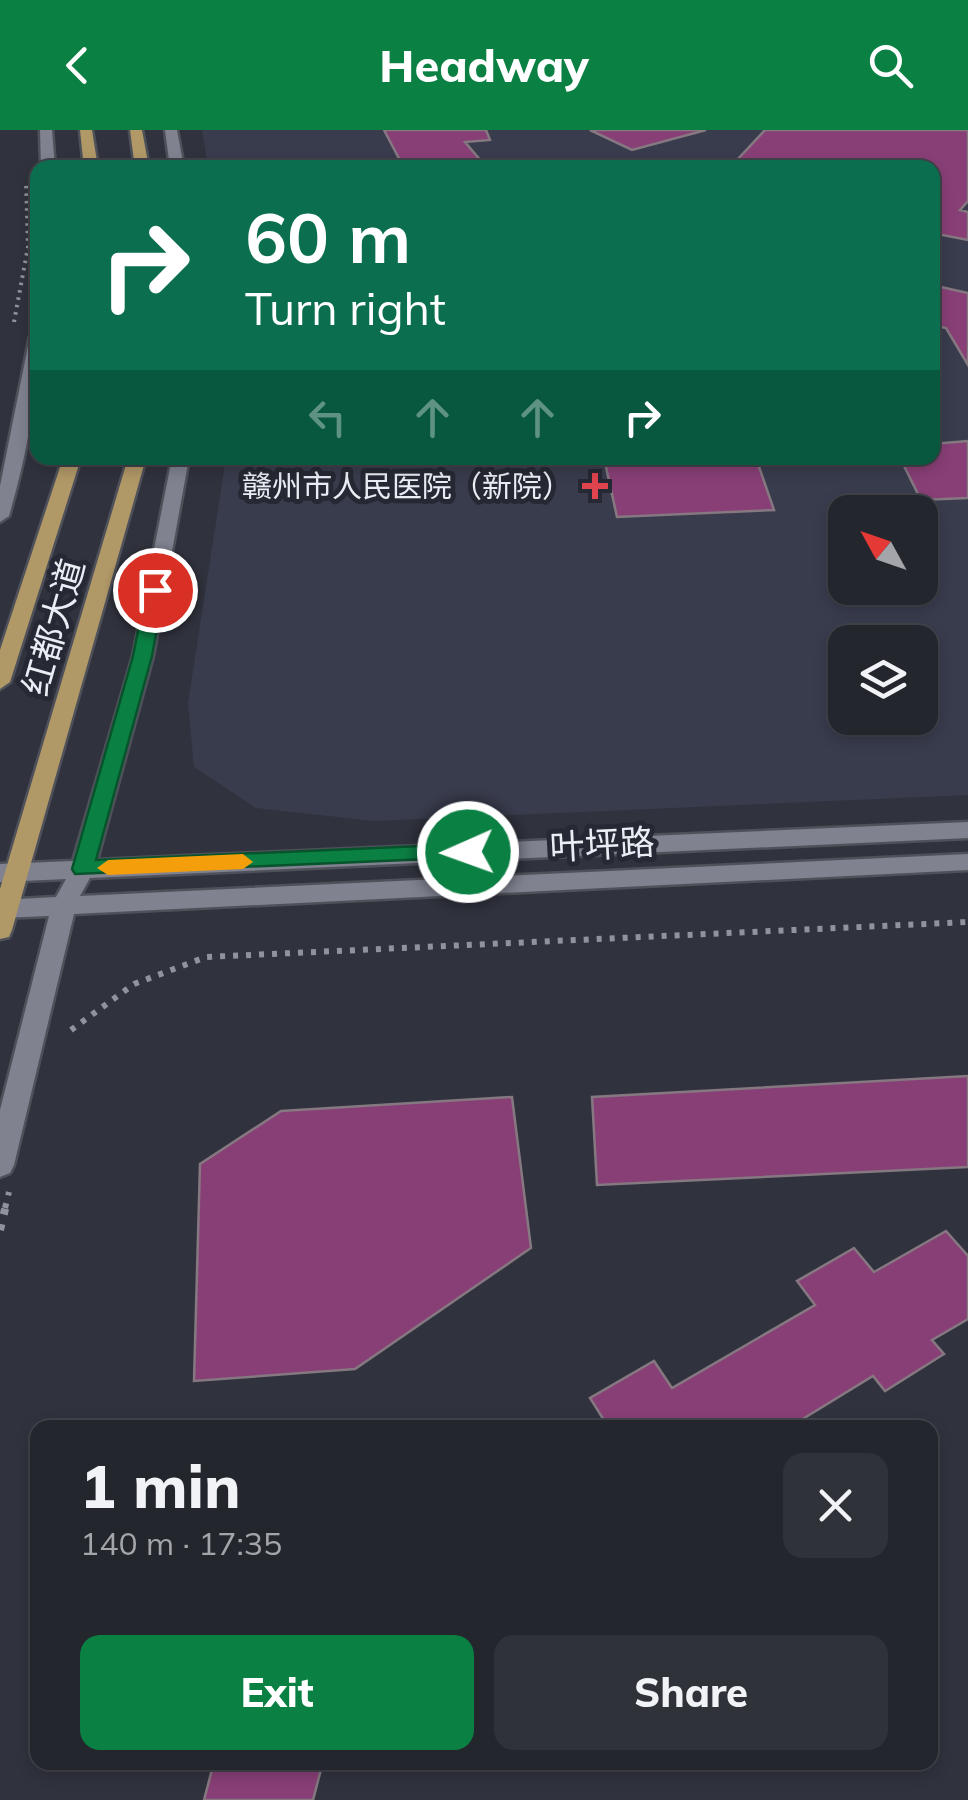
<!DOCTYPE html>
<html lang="en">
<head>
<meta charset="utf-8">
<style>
  body { margin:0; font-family:Mulish,"Noto Sans SC",sans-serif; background:#30323a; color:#f1f3f6; height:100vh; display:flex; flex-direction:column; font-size:38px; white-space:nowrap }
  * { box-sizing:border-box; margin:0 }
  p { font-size:32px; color:#a3a5aa }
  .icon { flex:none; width:55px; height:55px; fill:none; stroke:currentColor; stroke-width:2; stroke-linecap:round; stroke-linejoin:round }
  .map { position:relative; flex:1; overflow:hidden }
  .panel { position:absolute; left:30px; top:1290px; width:908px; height:350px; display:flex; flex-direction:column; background:#24262e; border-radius:20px; box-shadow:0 5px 15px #0003,0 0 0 2px #41434a }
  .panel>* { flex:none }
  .top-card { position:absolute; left:30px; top:30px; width:910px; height:305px; border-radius:20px; box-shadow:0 5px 15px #0003,0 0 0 2px #41434a; background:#0b6e4f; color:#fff; overflow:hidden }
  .needle { width:65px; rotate:310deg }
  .fabs { position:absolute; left:828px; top:365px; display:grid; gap:20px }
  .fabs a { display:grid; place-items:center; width:110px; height:110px; border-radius:20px; background:#24262e; box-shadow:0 5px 15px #0003,0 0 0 2px #41434a; font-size:50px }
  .pin { position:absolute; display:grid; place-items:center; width:85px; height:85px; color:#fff; margin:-42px; border:5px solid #fff; border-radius:50%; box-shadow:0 2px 10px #0007 }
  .me { position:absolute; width:110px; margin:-55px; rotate:268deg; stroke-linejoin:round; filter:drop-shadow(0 0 8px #0008) }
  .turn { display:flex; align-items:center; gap:35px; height:210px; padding:0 50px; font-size:45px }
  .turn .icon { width:130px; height:130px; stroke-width:2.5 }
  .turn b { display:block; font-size:70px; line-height:85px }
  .lanes { display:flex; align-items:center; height:95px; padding:0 50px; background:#0003; justify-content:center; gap:50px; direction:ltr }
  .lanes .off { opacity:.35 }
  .round { display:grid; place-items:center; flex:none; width:105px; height:105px; border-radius:20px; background:#30323a }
  .summary { display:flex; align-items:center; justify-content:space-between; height:170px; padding:0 50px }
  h1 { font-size:60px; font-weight:800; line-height:75px }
  .button { display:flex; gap:20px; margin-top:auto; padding:20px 50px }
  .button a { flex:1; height:115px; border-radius:20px; background:#0b8043; color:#fff; font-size:40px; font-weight:800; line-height:115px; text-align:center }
  .button a+a { background:#30323a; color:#f1f3f6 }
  header { display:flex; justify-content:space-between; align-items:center; height:130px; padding:0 50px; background:#0b8043; color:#fff; font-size:45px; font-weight:800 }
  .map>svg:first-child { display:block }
  .built { fill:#393c4d; fill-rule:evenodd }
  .building { fill:#883f76; stroke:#857881; stroke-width:2.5 }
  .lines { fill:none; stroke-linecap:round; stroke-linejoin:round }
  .tertiary-casing { stroke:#4f515a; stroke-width:5 }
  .primary-casing { stroke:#4f515a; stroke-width:5 }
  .path-far2 { stroke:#91939c; stroke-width:4; stroke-dasharray:2.5 5; stroke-linecap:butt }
  .path-far1 { stroke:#91939c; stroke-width:6; stroke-dasharray:5 8; stroke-linecap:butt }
  .path { stroke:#91939c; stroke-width:8; stroke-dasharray:6 10; stroke-linecap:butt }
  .tertiary { fill:#808290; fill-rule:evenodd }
  .primary { fill:#b19867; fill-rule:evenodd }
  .route { fill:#0b8043; stroke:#07532c; stroke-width:2.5 }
  .slow { fill:#f59e0b }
  .health-dot { fill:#e0444e; stroke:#262833; stroke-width:4 }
  .labels { text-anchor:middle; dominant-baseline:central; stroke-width:10; stroke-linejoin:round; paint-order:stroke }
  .far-poi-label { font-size:30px; fill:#ebedf4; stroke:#262833; text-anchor:end }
  .street-label { font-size:35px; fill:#ebedf4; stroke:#262833 }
</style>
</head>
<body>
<header><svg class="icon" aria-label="back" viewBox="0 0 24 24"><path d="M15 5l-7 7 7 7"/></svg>Headway<svg class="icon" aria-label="search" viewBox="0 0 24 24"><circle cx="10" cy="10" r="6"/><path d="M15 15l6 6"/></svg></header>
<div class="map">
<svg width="968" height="1670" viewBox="0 0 968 1670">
  <rect width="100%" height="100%" fill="#30323d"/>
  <!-- built -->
  <path class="built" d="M202,0h766v665l-594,26 -118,-13 -62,-41 -6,-64 38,-245h706v-290l-724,-1zM845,382h75v76h-75zM845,512h75v76h-75z"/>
  <!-- building -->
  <path class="building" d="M384,0h102l4,10 -25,2 22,26h-83z
    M590,0h116l-74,20z
    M765,0h203v71l-8,9 8,2v28l-36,-7v-65h-151l-43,-9z
    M932,155l36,8v72l-22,-37 -14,-3z
    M968,311v57l-47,2 -21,-42h32v-14z
    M604,328h152l18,52 -157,7z
    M968,946v91l-371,18 -5,-88z
    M512,967l19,151 -176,121 -161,12 6,-217 81,-53z
    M946,1101l22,25v63l-36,21 12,14 -59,37 -12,-15 -85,52h-185l4,-3 -17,-27 64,-37 18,27 143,-83 -18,-24 57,-33 20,24z
    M214,1632h109l-10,38h-109z"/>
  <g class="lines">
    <defs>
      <path id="tertiary" d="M40,0h12l3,38h-14z
        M165,0h12l7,38h-14z
        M38,201c0,64 -11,123 -29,185l-9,6v-36l30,-150z
        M172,328h17l-36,198 -56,204 871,-38v16l-878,40 -10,18 888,-42v16l-894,44 -60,251 -4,8 -10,4v-67l49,-194 -49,2v-18l56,-3 10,-18 -66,3v-18l73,-3 60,-205z"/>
      <path id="primary" d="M80,0h12l6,38h-14z
        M130,0h12l7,38h-14z
        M63,328h18l-71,224 -10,7v-39z
        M128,328h18l-134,472 -3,7 -9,2v-50z"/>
    </defs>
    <!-- tertiary casing -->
    <use href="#tertiary" class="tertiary-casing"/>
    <!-- primary casing -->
    <use href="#primary" class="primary-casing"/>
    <!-- path-far2 -->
    <path class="path-far2" d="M14,192l14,-75 -2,-66"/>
    <!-- path-far1 -->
    <path class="path-far1" d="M71,900l63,-46 72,-27 762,-35
      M5,1078l4,-16"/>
    <!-- path -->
    <path class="path" d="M0,1100l6,-25"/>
    <!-- tertiary -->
    <use href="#tertiary" class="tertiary"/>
    <!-- primary -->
    <use href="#primary" class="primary"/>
  </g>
  <!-- route -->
  <path class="route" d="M155,454l9,6 -12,66 -56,204 372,-16 10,8 -3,5 -400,17 -3,-5 61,-213 13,-66z"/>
  <!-- slow -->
  <path class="slow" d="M243,724l10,8 -10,7 -135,6 -11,-7 11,-8z"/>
  <!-- markers -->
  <path class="health-dot" d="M590 341h10v10h10v10h-10v10h-10v-10h-10v-10h10z"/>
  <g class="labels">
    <!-- far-poi labels -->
    <g class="far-poi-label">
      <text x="572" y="356">赣州市人民医院（新院）</text>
    </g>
    <!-- street labels -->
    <g class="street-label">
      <text transform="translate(53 497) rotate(-74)">红都大道</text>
      <text transform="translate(602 714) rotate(-3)">叶坪路</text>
    </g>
  </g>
</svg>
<div class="fabs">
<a><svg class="needle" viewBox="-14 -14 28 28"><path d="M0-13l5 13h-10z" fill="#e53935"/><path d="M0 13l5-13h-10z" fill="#a3a5aa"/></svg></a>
<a><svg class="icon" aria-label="layers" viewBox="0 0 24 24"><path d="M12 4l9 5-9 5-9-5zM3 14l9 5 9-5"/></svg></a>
</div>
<div class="pin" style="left:155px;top:460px;background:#d93025"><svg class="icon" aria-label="arrive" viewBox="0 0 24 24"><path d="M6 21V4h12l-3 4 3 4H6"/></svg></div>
<svg class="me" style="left:468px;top:722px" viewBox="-20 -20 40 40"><circle r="17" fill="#0b8043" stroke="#fff" stroke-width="3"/><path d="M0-11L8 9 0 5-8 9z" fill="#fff"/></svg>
<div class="top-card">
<div class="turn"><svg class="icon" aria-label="right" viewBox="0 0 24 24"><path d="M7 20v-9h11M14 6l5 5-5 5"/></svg><div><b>60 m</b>Turn right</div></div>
<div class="lanes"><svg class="icon off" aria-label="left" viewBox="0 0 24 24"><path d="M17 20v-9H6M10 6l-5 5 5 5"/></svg><svg class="icon off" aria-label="ahead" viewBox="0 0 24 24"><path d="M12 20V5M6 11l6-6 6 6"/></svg><svg class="icon off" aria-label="ahead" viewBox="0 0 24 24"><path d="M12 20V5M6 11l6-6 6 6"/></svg><svg class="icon" aria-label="right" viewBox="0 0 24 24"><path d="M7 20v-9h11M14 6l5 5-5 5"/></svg></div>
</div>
<section class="panel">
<div class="summary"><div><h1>1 min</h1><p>140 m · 17:35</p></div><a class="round"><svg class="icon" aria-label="close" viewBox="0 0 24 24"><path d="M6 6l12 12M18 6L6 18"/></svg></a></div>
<div class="button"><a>Exit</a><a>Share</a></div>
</section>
</div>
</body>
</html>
